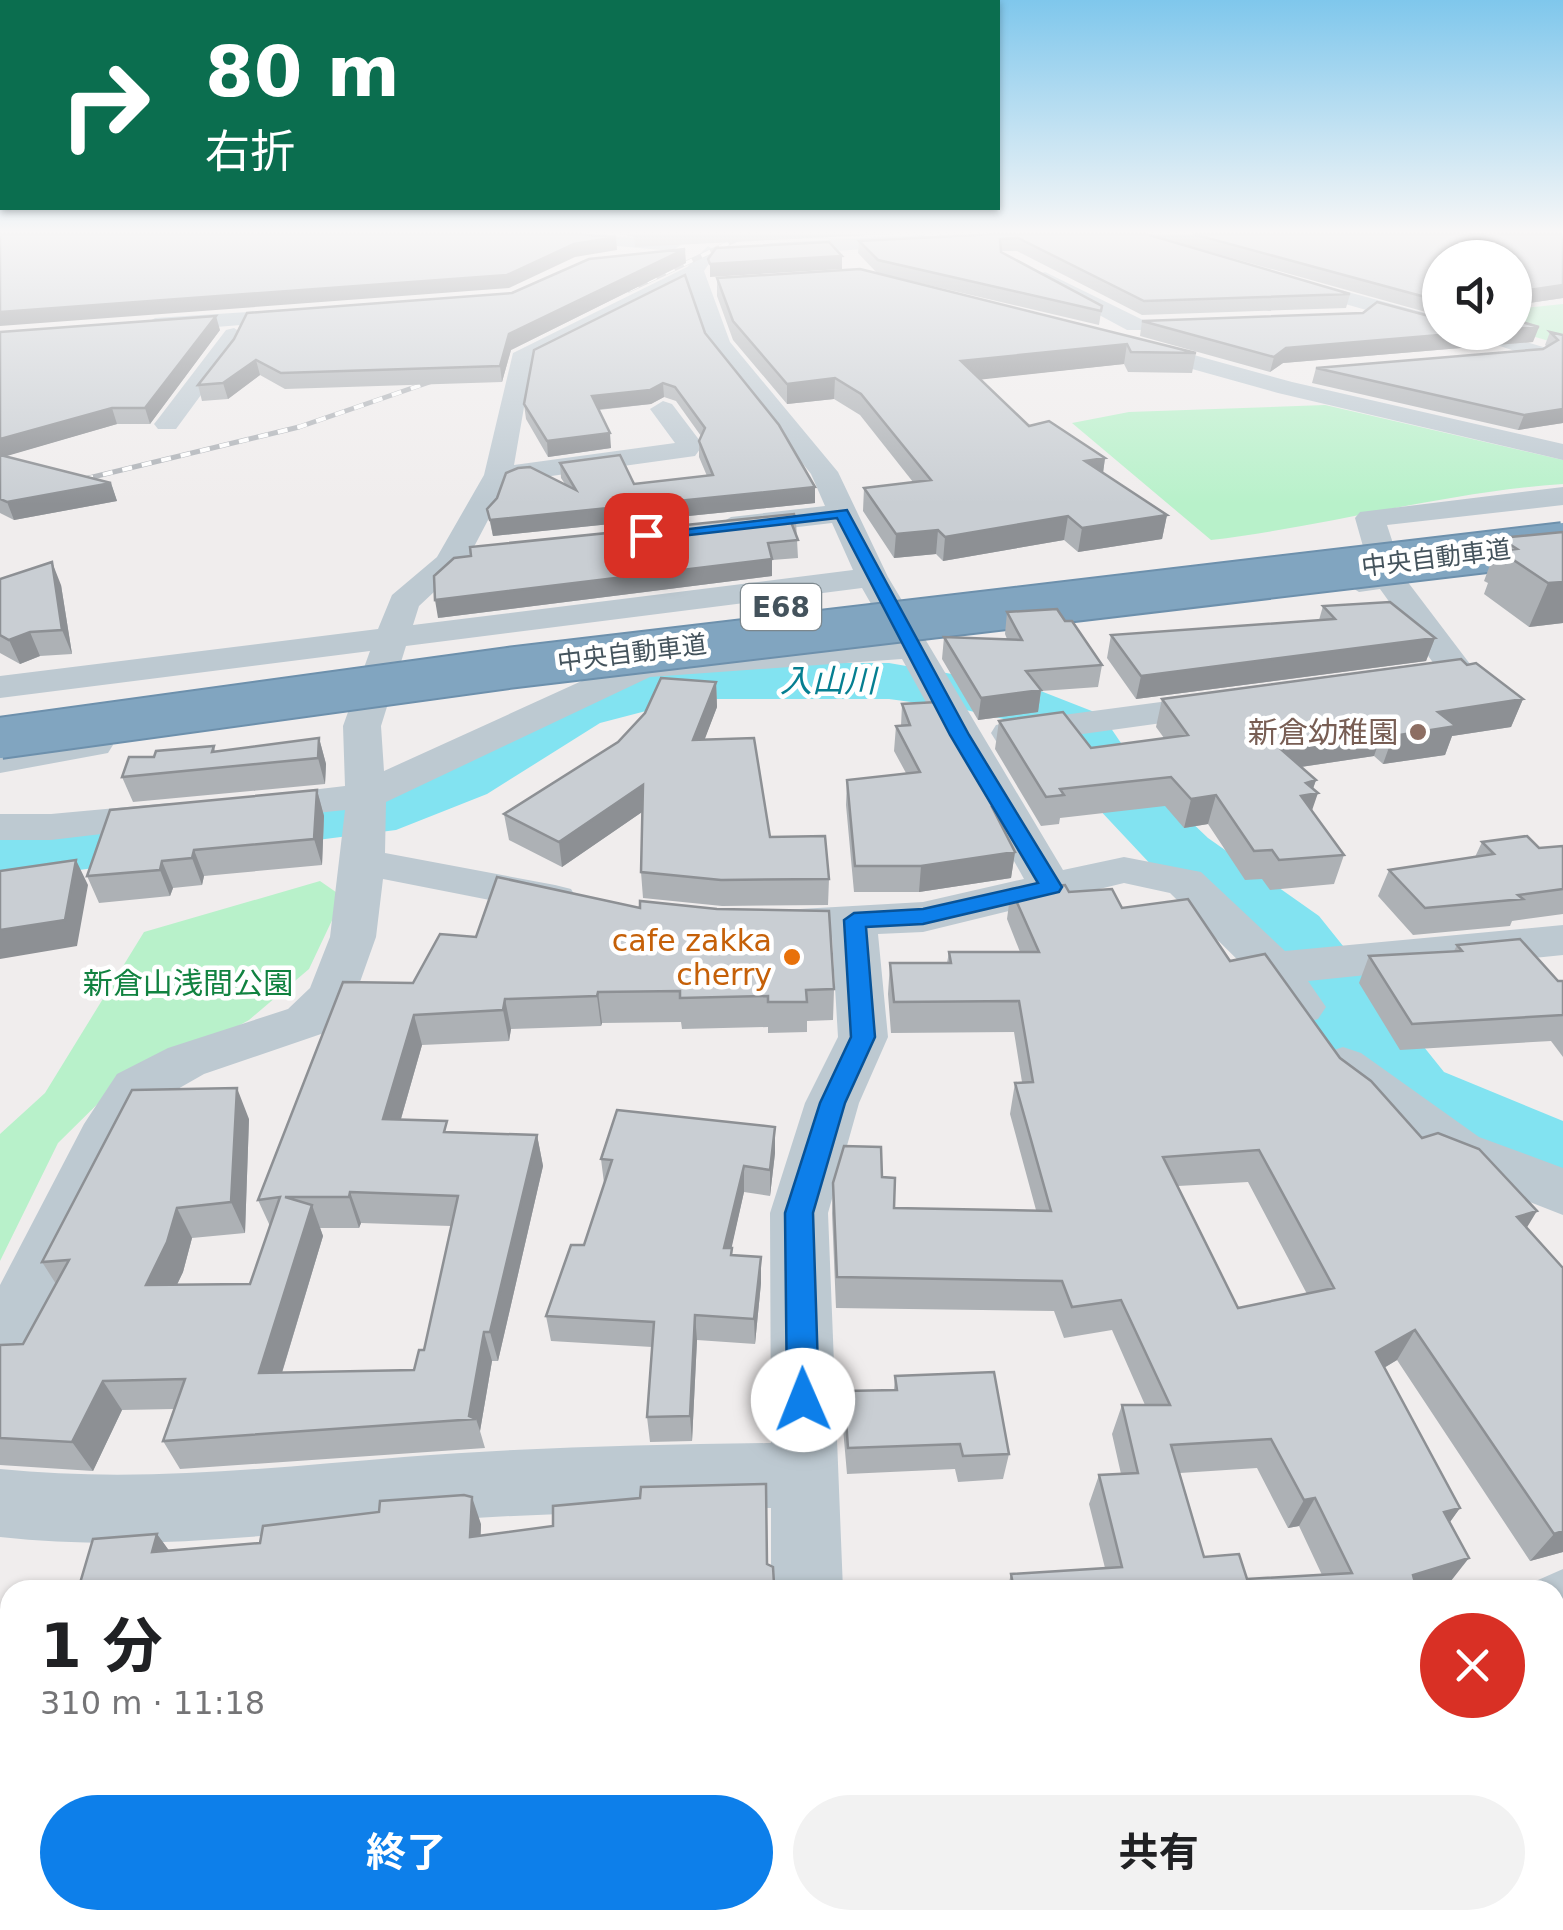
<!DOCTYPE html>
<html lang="ja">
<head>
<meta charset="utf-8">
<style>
  body { margin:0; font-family:"DejaVu Sans","Noto Sans JP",sans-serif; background:#f2f2f2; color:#202124; height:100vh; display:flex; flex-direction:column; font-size:38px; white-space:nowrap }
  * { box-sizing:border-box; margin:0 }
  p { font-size:32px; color:#757577 }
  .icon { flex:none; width:55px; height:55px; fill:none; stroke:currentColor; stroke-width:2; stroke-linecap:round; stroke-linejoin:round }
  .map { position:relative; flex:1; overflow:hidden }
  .drawer { position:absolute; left:0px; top:1580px; width:1565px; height:350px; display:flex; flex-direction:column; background:#fff; border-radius:30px 30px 0 0; box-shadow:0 2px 8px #0004 }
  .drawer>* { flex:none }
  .hud { position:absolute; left:0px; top:0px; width:1000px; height:210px; box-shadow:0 2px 8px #0004; background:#0b6e4f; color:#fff; overflow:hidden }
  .buttons { position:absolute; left:1422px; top:240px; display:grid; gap:20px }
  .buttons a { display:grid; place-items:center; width:110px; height:110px; border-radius:50%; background:#fff; box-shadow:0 2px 8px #0004; font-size:50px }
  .pin { position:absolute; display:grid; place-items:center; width:85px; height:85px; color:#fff; margin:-42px; border-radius:20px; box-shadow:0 5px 15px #0006 }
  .me { position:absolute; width:110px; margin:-55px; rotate:359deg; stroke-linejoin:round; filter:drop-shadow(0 0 8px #0008) }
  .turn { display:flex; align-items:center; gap:35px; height:210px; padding:0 40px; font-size:45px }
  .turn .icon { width:130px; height:130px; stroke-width:2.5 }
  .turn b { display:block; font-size:70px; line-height:85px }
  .round { display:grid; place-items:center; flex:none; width:105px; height:105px; border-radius:52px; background:#f2f2f2 }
  .overview { display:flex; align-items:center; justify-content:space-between; height:170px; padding:0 40px }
  h1 { font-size:60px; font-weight:700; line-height:75px }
  .primary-button { display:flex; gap:20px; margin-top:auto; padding:20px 40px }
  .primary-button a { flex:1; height:115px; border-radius:60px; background:#0d7fea; color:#fff; font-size:40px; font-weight:700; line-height:115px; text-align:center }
  .primary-button a+a { background:#f2f2f2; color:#202124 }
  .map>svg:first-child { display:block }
  .green { fill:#b8f1ca }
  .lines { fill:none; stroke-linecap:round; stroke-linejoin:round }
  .river { fill:#82e3f1; fill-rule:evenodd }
  .minor { fill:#bdc9d1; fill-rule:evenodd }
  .rail-casing { stroke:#afb3b8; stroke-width:5 }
  .rail { stroke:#fff; stroke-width:4; stroke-dasharray:10; stroke-linecap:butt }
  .highway-bridge-casing { stroke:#6d90ac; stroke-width:44; stroke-linecap:butt }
  .highway-bridge { stroke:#81a5c0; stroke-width:40 }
  .wall { fill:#adb1b5; fill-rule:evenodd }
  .shaded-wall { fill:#8d9094 }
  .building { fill:#c9ced3; stroke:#8d9094; stroke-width:2.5; fill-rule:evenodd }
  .route { fill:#0d7fea; stroke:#085398; stroke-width:2.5 }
  .education-dot { fill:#8d6e63; stroke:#fff; stroke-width:4 }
  .food-dot { fill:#e8710a; stroke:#fff; stroke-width:4 }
  .labels { text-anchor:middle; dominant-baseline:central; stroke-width:9; stroke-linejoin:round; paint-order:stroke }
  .far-street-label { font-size:25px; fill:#44535c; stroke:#fff }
  .shield { fill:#fff; stroke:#7c878d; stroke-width:2.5 }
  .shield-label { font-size:28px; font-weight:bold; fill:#44535c }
  .education-label { font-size:30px; fill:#785e54; stroke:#fff; text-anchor:end }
  .food-label { font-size:30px; fill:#c56008; stroke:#fff; text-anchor:end }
  .park-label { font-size:30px; fill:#118240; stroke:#fff }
  .water-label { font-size:32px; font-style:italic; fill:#067f91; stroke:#fff }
</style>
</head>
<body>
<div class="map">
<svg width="1563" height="1930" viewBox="0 0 1563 1930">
  <rect width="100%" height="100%" fill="#f0eded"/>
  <!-- green -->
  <path class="green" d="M1563,304v41l-48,-14v-22z
    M1325,405l238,55v24c-119,8 -234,42 -352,56l-139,-117 57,-11z
    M320,881l23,16 -34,72 -60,51 -68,38 -48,11 -75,74 -58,118v-127l45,-41 99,-161z"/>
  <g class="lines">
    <!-- river -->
    <path class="river" d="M691,663h198l144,25 69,27 42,62 64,61 111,78 125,156 119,49v72l-107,-37 -74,-38 -119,-166 -107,-82 -61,-65 -40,-63 -43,-21 -50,-12 -73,-10h-197l-92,24 -113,71 -91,36 -365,46 -31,8v-45l359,-44 80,-29 117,-69z"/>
    <!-- minor -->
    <path class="minor" d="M532,234l140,5 9,6 -9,6 -131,-12z
      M923,235l9,6 -2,4 -160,10 -9,-6 9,-6z
      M708,246l9,6 -13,19 26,71 108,130 50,105 175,293 61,-13 77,15 84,79 278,-26v30l-255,26 18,26 -8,12 -17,5 -17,-5 -27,-40 -87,-86 -46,-10 -201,49 -45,2 10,103 -29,66 -31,110 15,377h-72v-82c-123,3 -245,5 -367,15 -135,12 -268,29 -404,14v-68c136,14 269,-1 404,-12 122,-10 244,-12 367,-14l-1,-230 35,-110 33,-66 -6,-100 -67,4 -16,-4 -7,-11 7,-11 16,-4 158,-9 101,-23 -122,-220 -252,18 -264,125 -1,51 170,32 16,4 6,10 -6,10 -16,4 -172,-34 -7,58 -21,59 -31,37 -120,41 -49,28 -29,45 -104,221 -22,8v-91l84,-161 33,-50 51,-26 120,-39 22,-21 20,-51 15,-127 -87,9 -15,-3 -6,-9 6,-9 102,-12 -2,-60 27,-75 -370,47v-22l378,-47 14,-34 45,-38 47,-82 29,-122 174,-86zM688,282l20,62 103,130 14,32 -94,11 -15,9 15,9 101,-12 21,47 -440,55 6,-19 47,-44 42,-80 187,-26 8,-11 -31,-41 -9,-3 -13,8 25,34 -161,22 18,-104zM862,588l29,51 -261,20 -246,112 -3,-45 25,-80z
      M1045,272l98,48 3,5 -3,5h-16l-89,-48v-8z
      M1289,276l151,41v14l-158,-45v-8z
      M308,308l8,1v10l-161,13 -11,-7 11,-7z
      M234,328l11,7 -69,94h-18l-4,-5 4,-5 68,-89z
      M1458,332h36l69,21v14z
      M1132,338l160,44 271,62v16l-285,-67 -154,-43v-10z
      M1563,487v18l-176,20 17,52 72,95 -5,8c-24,5 -54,13 -78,7l-5,-8 5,-8 41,-7 -54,-75 -21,3 -16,-10 5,-7 22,-4 -15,-53 5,-6z
      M1221,694l13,3 6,8 -6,8 -224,31 -14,-3 -5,-8 5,-8 14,-3z
      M94,733l14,4 5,8 -5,8 -108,20v-24z
      M171,803l15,3 6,9 -6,9 -135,16h-51v-26h51z
      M1343,1047l18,6 118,84 84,31v47l-122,-48 -116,-88 -8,-13 8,-13z
      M1563,1569v74l-8,4v-57h-28l2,-6z
      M805,1920h86l1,10h-86z
      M1452,1920h87l4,10h-87z"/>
    <defs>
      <path id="rail" d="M629,290l119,-56
        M64,484l235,-57 154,-53"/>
    </defs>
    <!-- rail casing -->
    <use href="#rail" class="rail-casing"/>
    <!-- rail -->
    <use href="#rail" class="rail"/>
    <defs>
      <path id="highway-bridge" d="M0,738l508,-70 1055,-125"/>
    </defs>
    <!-- highway-bridge casing -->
    <use href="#highway-bridge" class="highway-bridge-casing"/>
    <!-- highway-bridge -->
    <use href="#highway-bridge" class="highway-bridge"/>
  </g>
  <!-- wall -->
  <path class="wall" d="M620,234h271l-256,13 -1,-10z
    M996,234h567v64l-48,7 -75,-47v58l-294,-82 204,60 -4,14 -204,7 -125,-64h-17l102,55 -3,19 -222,-52 -19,-20 1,-12z
    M686,263l-175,87 -9,32 -217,7 -25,-14 -32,24 -26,2 -4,-16 36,-46 278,-46z
    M717,278l479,75 -4,20 -64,-1 -4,-8 -144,15 49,47 76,32 -2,15 64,42 -5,24 -84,13 -14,-12 -121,21 -7,-7 -42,4 -31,-47 1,-23 49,-6 -53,-67 -26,-16 -47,5 -54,-64 -16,-44z
    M1142,321l391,21 -250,21 -13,9 -130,-36z
    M220,330l-70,94h-33l-112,32 106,27 6,18 -103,19 -14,-7v-181z
    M1550,332l13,3v88l-45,7 -206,-47 4,-15 227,-19 4,-2 -2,-2z
    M705,333l110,170 -322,33 -6,-27 78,-25 -4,-6 -1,-15 74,21 73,-8 -8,-19v-16l2,-5 -25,-35 -12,-4 -13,7 -52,6 12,38 -63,9 -22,-38 -2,-15z
    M796,521l2,37 -26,2v16l-334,42z
    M1563,532v91l-34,4 -45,-33 4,-11 -4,-2 16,-43z
    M0,579l61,6 11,69 -32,2 -20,8 -20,-11z
    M1323,606l112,32 -9,23 -290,38 -29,-41 4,-23 208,-15z
    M1007,612l58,9 37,44 -4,22 -57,4 -3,21 -60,8 -36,-61 2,-22 63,2 -2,-5z
    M1467,665l56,34 -12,28 -59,9 -7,19 -62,9 -9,-8 -73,11 15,13 -3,9 -1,22 32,44 -10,29 -64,6 -8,-11 -17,1 -37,-56 -24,4 -19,-22 -105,12 -1,6 -18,2 -46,-77 4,-28 92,27 73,-10 -8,-11 6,-28z
    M716,682l1,25 -13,33 66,97 59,42 -1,26 -106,1 -79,-8 -2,-26 1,-60 -80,55 -53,-27 -5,-26z
    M902,704l95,102 -1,8 19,38 -4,26 -92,14h-65l-8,-87 1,-25 59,-7 -12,-22 2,-25h5z
    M319,738l7,26 -1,20 -192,18 -11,-25 32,-20 60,-11 1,5z
    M317,790l7,26 -2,49 -118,11 -2,9 -29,3 -3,8 -71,7 -12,-27z
    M1482,842l57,6 24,-2v68l-51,7 -2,5 -97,9 -35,-39 11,-26 86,-13z
    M1011,889l58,3 53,16 108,53 110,97 82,80 105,89 36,325 -33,9 -133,-201 -13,8 76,140 -11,15 -2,63 -15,4h-425l4,-16 94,-6 -16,-64 10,-29 22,-1 -9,-40 10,-29h23l-33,-75 -48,8 -10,-27 -218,-3 -4,-95 1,-30 49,-6 12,31 142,2 -26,-96 5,-31 7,-1 -8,-50 -123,1 -3,-39 2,-31h57l2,-11h71l-13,-33zM1248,1182l59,112 -69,14 -60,-122zM1257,1468l31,60 11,-2 23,49 -75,4 -43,-22 -24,-84z
    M1457,945l101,36h5v76l-12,-16 -151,9 -41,-67 10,-27 85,-5z
    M343,982l491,7 -1,31 -26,1v11l-39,1v-6l-86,2 -1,-7 -79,1 -1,3 -90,3 -2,12 -87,4 -21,74 49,13 87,3 6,31 -45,195h-6l-12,70 5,17 -305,21 -17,-28 11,-32 -52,1 -29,61 -93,-6v2v-122l23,-1 33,-60 -14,-22 207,-143 -4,114 -53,5 -9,34 -6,13 73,-1 20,-58 -12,-26zM361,1223l90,3 -27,124 -10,20 -132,3 41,-137 -3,-8h39z
    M775,1127v26l-5,43 -26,-4 -13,56 1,7 29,28 -6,61 -58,-4 -5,101 -42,1 -3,-25 5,-70 -101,-6 -5,-25 38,-71 20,-62 -3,-24z
    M895,1376l114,78 -6,25 -45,3 -3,-13 -108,5 -5,-57 2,-26 50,-1z
    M481,1524l-1,11 287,29 6,3 1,23h-696l79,-56 12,17z
    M1555,1746l3,6h5v178h-19l-2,-10h13z
    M0,1823l10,97h337l-85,3 -89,7h-173z
    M1140,1920h335l4,10h-337z"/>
  <!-- shaded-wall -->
  <path class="shaded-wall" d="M616,237l1,13 -42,7 -66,31 -509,38v-14l574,-68z
    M685,249l1,14 -175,87 -9,32 -2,-16 9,-32z
    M842,256v13l-132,8v-13z
    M1563,285v13l-48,7v-13z
    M216,316l4,14 -70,94 -5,-16z
    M1539,327l-6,15 -250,21 -13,9 4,-15 12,-9 189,-16h40v-3z
    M1127,344l-3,20 -165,18 2,-21z
    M256,360l4,15 -32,24 -5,-16z
    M835,378l-1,21 -47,5v-20z
    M663,383l1,14 -13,7 -58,6 -1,-14z
    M112,408l5,16 -117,34v-19z
    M1563,409v14l-45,7 6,-15z
    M610,433l1,15 -63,9 -1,-16z
    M1105,458l-3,22 -17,-19z
    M111,483l6,18 -103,19 -7,-18z
    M815,487v16l-322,33 -3,-16z
    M1167,515l-5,24 -84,13 4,-24z
    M1068,516l-4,24 -121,21 2,-24z
    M938,530l-2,24 -42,4 2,-24z
    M772,559v17l-334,42 -3,-18z
    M52,562l9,23 11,69 -10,-24z
    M1563,582v41l-34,4 19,-44z
    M30,632l10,24 -20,8 -11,-24z
    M1435,638l-9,23 -290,38 5,-23z
    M716,682l1,25 -22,58 -2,-25z
    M1041,690l-3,22 -60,8 3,-22z
    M1523,699l-12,28 -59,9 -7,19 -62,9 10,-28 45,-24z
    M1384,727l-10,29 -107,16 8,-28z
    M319,738l7,26 -1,20 -7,-26z
    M1316,780l-5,14 7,-1 -10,29 -16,3 14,-42z
    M643,785l2,25 -83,57 -3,-25z
    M317,790l7,26 -2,49 -8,-26z
    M1216,795l-8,29 -24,4 7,-29z
    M194,850l10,26 -2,9 -10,-27z
    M1015,852l-4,26 -92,14 2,-26z
    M76,860l12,25 -11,61 -77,13v-29z
    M162,861l11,27 -3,8 -10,-26z
    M598,992l4,31 -1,3 -4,-30z
    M505,999l6,30 -2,12 -6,-31z
    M414,1015l8,30 -30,105 -9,-31z
    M237,1088l12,31 -4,114 -14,-31z
    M775,1127v26l-5,43v-26z
    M537,1135l6,31 -45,195 -8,-29z
    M744,1166v26l-18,81 -2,-25z
    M350,1192l11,31 -2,5 -10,-31z
    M312,1205l11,31 -50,166 -14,-29z
    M177,1208l15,30 -9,34 -21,43 -16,-30z
    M1537,1211l-19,31 -1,-25z
    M761,1257v26l-6,61 -1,-25z
    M695,1315l2,25 -5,101 -2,-25z
    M1415,1330l-18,30 -37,22 16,-30z
    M484,1332l8,29 -12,70 -4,-12 -7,-3z
    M103,1381l19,29 -29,61 -21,-29z
    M472,1497l9,27 -1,39 -10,-26z
    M1315,1498l-16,28 -11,2 16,-28z
    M1460,1508l-20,28 4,-24z
    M1563,1531v21l-33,9 24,-27z
    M157,1534l19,26 -24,-8z
    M1469,1558l-22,28 -15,4h-31l12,-15z
    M328,1920h19l-1,10h-20z"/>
  <!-- building -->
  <path class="building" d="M0,234h576l40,3 -42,7 -67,31 -507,37z
    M996,234h150l204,60 -206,7 -126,-63 -18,1 1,13 101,54 -1,5 -223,-51 -19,-19z
    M1193,234h370v51l-48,7v-34h-75v43z
    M829,242l13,14 -132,8 -2,-5 8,-11z
    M685,249l-176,85 -9,32 -219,7 -25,-13 -33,23 -25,2 36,-46 13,-26 265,-20 77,-34z
    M860,269l336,84 -65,-1 -4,-8 -166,17 68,65 20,-5 56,37 -20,3 82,54 -85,13 -14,-12 -123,21 -7,-7 -42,4 -32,-46 67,-8 -70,-86 -26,-16 -48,6 -54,-63 -16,-43z
    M685,275l20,58 74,92 36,62 -325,33 -3,-11 10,-11 9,-25 12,-5 12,-1 46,23 -16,-27 60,-8 14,29 79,-9 -14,-34 6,-13 -30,-41 -12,-4 -13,7 -58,6 18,37 -63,8 -23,-37 10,-54z
    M1377,302l63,17v13h35l-189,16 -12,9 -132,-36 221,-8z
    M216,316l-71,92h-33l-112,31v-107z
    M1515,320l24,7 -24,2z
    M1550,332l13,3v74l-39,6 -208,-47 227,-19 15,-9z
    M0,455l111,28 -104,19 -7,-3z
    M794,514l2,7 -5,1 7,18 -30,3 4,16 -337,41 -1,-24 20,-18 17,-2 -1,-9z
    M1563,532v50l-15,1 -48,-32 17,-2 -17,-11z
    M52,562l10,68 -32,2 -21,8 -9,-5v-56z
    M1390,602l45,36 -294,38 -30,-41 224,-16 -12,-13z
    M1057,609l8,12h7l30,44 -76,6 15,19 -60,8 -37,-61 78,3 -15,-28z
    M1461,659l6,6 9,-2 47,36 -85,13 18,14 -63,10 -9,-9 -109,17 41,36 -10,3 12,10 -17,3 43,59 -65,5 -7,-10 -18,1 -38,-56 -25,4 -20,-22 -111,12 4,6 -18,2 -47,-76 64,-9 28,36 97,-13 -26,-36z
    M661,678l55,4 -23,58 61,-2 16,99 55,-1 4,43 -108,1 -80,-8 2,-87 -84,57 -55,-28 114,-72 27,-29z
    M937,702l60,104 -5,1 23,45 -94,14h-66l-8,-86 73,-8 -24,-46 14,-1 -8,-21z
    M319,738l-1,20 -196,19 7,-20h25l2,-6 58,-5 -2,6z
    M317,790l-3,49 -120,11 -2,8 -30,3 -2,9 -73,6 23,-66z
    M1527,836l12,12 24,-2v43l-45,6 5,4 -98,9 -36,-38 105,-16 -12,-12z
    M76,860l-11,60 -65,10v-59z
    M497,877l143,31v-7l77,8 112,2 5,78 -28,1 1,12h-39v-6l-88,2v-7l-82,1 -1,4 -92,3 -2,11 -89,5 -31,104 64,2 -3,11 93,3 -47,197h-6l-15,84 7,3 -313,22 22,-62 -82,2 -31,61 -72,-4v-93l23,-1 46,-84 -27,2 90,-172 105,-2 -6,114 -54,6 -10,34 -21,43 104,-1 30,-87 -22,3 85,-218 70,1 27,-49 36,3zM350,1192l108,4 -34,154h-5l-5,20 -155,3 53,-168 -27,-8h64z
    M1065,885l4,7 43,-3 10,19 66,-9 42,62 35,-7 75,104 31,23 51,57 16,-5 41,16 58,62 -20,6 46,51v263l-9,3 -139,-204 -39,22 84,156 -16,4 25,46 -56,17 4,15h-403l-3,-16 111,-7 -23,-92 39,-2 -16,-68h48l-49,-105 -49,7 -10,-26 -225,-4 -4,-94 11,-37 37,1 1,30 13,1 -1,30 157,3 -36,-128 18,-1 -14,-81 -125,1 -4,-39h61l-2,-11h90l-28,-63zM1259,1150l75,138 -96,20 -75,-151zM1271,1439l33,61 11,-2 37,75 -105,6 -8,-25 -35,3 -33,-112z
    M1520,939l38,42h5v34l-151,9 -43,-68 93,-5 -5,-6z
    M617,1110l158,17 -5,43 -26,-4 -20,82h8l-1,7 30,2 -7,62 -59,-4 -5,101 -43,1 7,-95 -108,-6 25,-71h13l28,-85 -11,-1z
    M994,1372l15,82 -46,2 -3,-12 -112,4 -4,-57 53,-1 -2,-14z
    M766,1484l1,80 6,3 1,17 -81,6h-615l15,-51 64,-5 -5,18 108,-9 3,-17 116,-14 1,-11 84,-6 8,2 -2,40 83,-11v-20l87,-8 1,-11z
    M1555,1746l3,6h5v144h-8z
    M10,1822v98h26l-36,3v-100z
    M262,1920h66l-2,10h-66z
    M871,1920h65l1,10h-65z
    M1158,1920h317l4,10h-226l-1,-4h-93z"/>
  <!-- sky -->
  <linearGradient id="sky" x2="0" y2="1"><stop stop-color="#7fc7ec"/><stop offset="0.46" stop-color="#f8f7f7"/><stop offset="1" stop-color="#f8f7f7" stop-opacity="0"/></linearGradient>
  <rect width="1563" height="504" fill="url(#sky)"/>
  <!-- route -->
  <path class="route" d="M847,510l122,225 93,152 -3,5 -136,32 -57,3 9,110 -30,66 -32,110 6,187 -5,10 -11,4 -11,-4 -5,-10 -2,-187 35,-110 31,-66 -7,-117 10,-7 69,-4 115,-26 -88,-148 -113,-217 -191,22 -7,-5z"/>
  <!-- markers -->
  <circle class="education-dot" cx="1418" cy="732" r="10"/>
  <circle class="food-dot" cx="792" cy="957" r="10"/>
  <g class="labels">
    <!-- far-street labels -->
    <g class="far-street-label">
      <text transform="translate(1436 558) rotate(-7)">中央自動車道</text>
      <text transform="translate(632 653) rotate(-7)">中央自動車道</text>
    </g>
    <!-- shield labels -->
    <rect class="shield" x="741" y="584" width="80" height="46" rx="8"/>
    <g class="shield-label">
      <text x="781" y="607">E68</text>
    </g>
    <!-- education labels -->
    <g class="education-label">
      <text x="1398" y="732">新倉幼稚園</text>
    </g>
    <!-- food labels -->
    <g class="food-label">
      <text x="772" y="940">cafe zakka<tspan x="772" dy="34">cherry</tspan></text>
    </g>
    <!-- park labels -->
    <g class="park-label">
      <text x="188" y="983">新倉山浅間公園</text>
    </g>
    <!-- water labels -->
    <g class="water-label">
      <text x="828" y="681">入山川</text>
    </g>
  </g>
</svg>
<div class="buttons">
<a><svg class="icon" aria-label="sound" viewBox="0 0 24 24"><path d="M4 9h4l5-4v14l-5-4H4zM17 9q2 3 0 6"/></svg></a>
</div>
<div class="pin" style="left:646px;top:535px;background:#d93025"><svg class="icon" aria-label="arrive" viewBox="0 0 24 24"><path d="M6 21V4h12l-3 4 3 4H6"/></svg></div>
<svg class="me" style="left:803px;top:1400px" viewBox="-20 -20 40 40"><circle r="19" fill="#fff"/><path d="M0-13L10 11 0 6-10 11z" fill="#0d7fea"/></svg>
<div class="hud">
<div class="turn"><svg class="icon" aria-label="right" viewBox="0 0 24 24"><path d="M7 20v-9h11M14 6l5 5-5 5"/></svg><div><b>80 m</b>右折</div></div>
</div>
<section class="drawer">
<div class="overview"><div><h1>1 分</h1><p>310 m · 11:18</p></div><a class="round" style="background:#d93025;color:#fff"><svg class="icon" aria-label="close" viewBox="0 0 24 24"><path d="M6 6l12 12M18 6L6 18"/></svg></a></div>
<div class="primary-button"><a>終了</a><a>共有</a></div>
</section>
</div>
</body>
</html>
